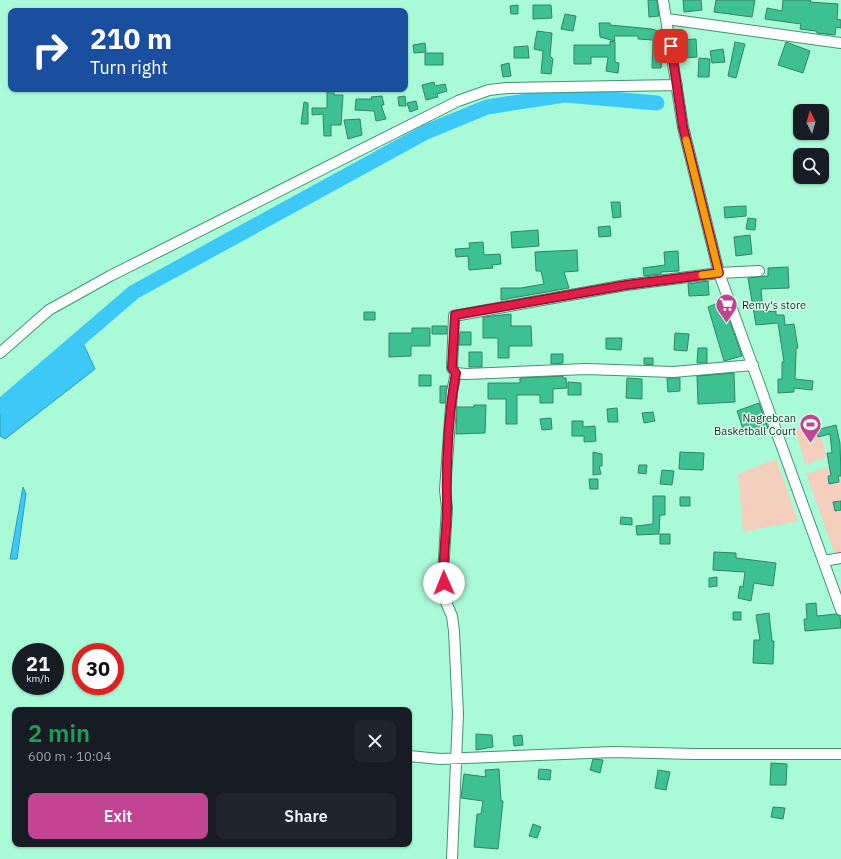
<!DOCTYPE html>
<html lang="en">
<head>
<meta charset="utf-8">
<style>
  body { margin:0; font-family:"IBM Plex Sans",sans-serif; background:#20242c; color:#f1f3f6; height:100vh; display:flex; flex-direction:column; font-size:15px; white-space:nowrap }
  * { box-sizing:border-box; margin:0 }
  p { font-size:13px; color:#9ea1a6 }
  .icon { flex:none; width:22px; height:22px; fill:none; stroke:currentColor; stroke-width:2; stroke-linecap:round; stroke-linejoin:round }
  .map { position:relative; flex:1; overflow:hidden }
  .sheet { position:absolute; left:12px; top:707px; width:400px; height:140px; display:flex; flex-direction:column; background:#171b24; border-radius:8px; box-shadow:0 1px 3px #0004 }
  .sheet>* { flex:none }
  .top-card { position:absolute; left:8px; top:8px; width:400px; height:84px; border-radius:8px; box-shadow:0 1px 3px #0004; background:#1a4fa0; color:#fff; overflow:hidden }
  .needle { width:26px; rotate:355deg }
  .fabs { position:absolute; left:793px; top:104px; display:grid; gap:8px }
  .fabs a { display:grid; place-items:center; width:36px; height:36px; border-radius:8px; background:#171b24; box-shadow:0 1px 3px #0004; font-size:20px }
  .speed { position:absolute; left:12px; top:643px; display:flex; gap:8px; font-size:20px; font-weight:700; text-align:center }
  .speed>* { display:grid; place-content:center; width:52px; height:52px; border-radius:50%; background:#171b24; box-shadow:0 1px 3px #0004; line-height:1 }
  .speed small { font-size:10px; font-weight:400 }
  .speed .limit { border:6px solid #d22; background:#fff; color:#111 }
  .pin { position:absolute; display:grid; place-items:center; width:34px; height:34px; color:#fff; margin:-17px; border-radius:8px; box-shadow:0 2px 6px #0006 }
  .me { position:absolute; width:44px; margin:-22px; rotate:359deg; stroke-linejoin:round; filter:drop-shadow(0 0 3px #0008) }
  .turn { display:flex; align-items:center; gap:14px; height:84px; padding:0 16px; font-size:18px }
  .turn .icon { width:52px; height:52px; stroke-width:2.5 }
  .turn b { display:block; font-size:28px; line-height:34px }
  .round { display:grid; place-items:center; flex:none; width:42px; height:42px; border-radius:8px; background:#20242c }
  .head { display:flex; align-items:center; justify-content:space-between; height:68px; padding:0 16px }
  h1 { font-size:24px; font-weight:600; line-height:30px; color:#1e9e55 }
  .button { display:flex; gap:8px; margin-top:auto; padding:8px 16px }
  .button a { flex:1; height:46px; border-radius:8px; background:#c24493; color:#fff; font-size:16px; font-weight:600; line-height:46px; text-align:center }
  .button a+a { background:#20242c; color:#f1f3f6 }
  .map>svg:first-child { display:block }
  .green { fill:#f4cfbe }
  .water { fill:#3dc9f8; stroke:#2e9bb8 }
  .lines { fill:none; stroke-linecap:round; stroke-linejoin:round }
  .river { stroke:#3dc9f8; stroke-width:15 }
  .building { fill:#3dc193; stroke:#328466 }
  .street-casing { stroke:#429374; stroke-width:12 }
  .street { stroke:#fff; stroke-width:10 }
  .route-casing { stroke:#92132f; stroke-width:10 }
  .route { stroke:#e11d48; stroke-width:7 }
  .slow { stroke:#f59e0b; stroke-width:7 }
  .labels { text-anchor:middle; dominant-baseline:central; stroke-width:3; stroke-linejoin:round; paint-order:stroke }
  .poi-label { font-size:11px; fill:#0c2f22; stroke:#ddfbed; text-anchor:start }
</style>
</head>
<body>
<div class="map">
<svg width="841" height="859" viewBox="0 0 841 859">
  <rect width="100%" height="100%" fill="#a9fad7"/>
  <!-- green -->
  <path class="green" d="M817,421l10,36 -22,8 -10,-37z
    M776,459l22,62 -55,11 -5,-58z
    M841,463v91l-6,1 -29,-81z"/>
  <!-- water -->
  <path class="water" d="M83,343l12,26 -90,70 -5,-3v-24z
    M23,487l3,7 -9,65h-7z"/>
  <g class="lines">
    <!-- river -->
    <path class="river" d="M0,407l134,-115 292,-160 61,-25 78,-12 92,8"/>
  </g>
  <!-- building -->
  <path class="building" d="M648,0h9l2,16 -10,1z
    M683,0h18l1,10 -18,2z
    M716,0h39l-3,17 -38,-5z
    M783,0h28l-1,2 28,2 -1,15 4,1v8l-5,-1 -1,8 -18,-2 -1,-2 -16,-2 1,-5 -36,-5 2,-11 15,3z
    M518,5v9h-7l-1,-8z
    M533,5h18l1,13 -19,1z
    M565,14l11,2 -3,15 -12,-2z
    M599,23h11v2l42,4 9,3 2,13 -2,23h-9l1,-28 -15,-1v-3h-24l1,5 -15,-4z
    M537,31l15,2 -2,23 3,3 -2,15 -10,-1 2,-22 -9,-2z
    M696,39l1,18 -13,1 -2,-18z
    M610,41l5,1v20l4,1 -1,10 -12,-2 2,-14h-17v7h-17v-19h36z
    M735,42l10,2 -9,34 -8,-2z
    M786,42l24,9 -7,22 -25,-8z
    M425,43l1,9 -12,1 -1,-8z
    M528,46l1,12h-15v-11z
    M723,49l2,13 -13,1 -2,-12z
    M425,53h18v12h-18z
    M699,58l11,1 -1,18h-11z
    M509,63l2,13 -8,1 -2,-12z
    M434,82l1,4 10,-2 2,7 -10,3 1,3 -12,3 -4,-15z
    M327,89h7v6h9l-2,30h-10v11h-7l-1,-22 -11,1v-7h15z
    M382,96l2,9h-3l5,14 -10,2 -2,-10 -19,-1 1,-11h16l-1,-2z
    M405,96l1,10h-7l-1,-9z
    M416,101l2,8 -8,3 -3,-9z
    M304,102l4,1v21h-7z
    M360,119l2,16 -14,4 -4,-19z
    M611,202h9l1,15 -8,1z
    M746,206v10l-21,2 -1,-11z
    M748,218l8,1 -1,11 -9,-1z
    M610,226l1,10 -12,1 -1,-10z
    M538,230l1,16 -27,2 -1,-16z
    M750,235l2,19 -16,2 -2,-19z
    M483,242l1,13 16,-1 1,10 -9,1 1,3 -24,2 -1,-14 -12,1 -1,-8 15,-1 -1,-5z
    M577,250l1,21 -14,1 5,16 -68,12v-12h20l23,-4 -3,-13h-5l-1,-19z
    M678,251l1,20 -18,1v2l-17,2 -1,-8 22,-3 -1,-13z
    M788,267l1,21 -28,1 2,23 13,-1v4h8l1,10 9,-1 4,24 -2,1v5l-1,25 18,2 -1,9 -18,-2v4l-16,1v-14h4v-17h2l-6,-39 -22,2 -8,-47 20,-2v-8z
    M708,281l1,14 -20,1 -1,-12z
    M718,303l6,14 4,-1 14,40 -18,5 -16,-54z
    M364,312h11v8h-11z
    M511,314v12h20l1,20h-23v12h-11v-20h-15v-21z
    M432,326h15v8h-15z
    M412,328h18v18h-19v10l-22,1v-24h23z
    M460,332h11v13h-12z
    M675,333l14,1 -2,17 -13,-1z
    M606,338h16l-1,12 -15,-1z
    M698,348h9v15h-10z
    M469,352h13v15h-13z
    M551,354h12v9l-12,1z
    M644,358h9v7l-9,-1z
    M734,373l1,29 -37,2 -1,-28z
    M419,375h12v11h-12z
    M563,376v2h3l1,10 -14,1v14h-13v-8h-23v29h-11v-25h-18v-16h32v-5z
    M627,378l15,1v20l-16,-1z
    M667,378h13v13l-12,1z
    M568,382l13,1v12h-13z
    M440,386h7l-2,17h-5z
    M759,403l9,25 -23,7 -8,-24z
    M474,405h12l-1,28 -29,1 1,-27h17z
    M617,408l1,14h-10l-1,-13z
    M653,412l2,9 -11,2 -2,-10z
    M551,418l1,11 -10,1 -2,-11z
    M572,421h11v6l12,-1 1,15 -12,1v-6h-12z
    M836,425l4,18 1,33h-3l1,6 -10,2 -1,-8h3l-4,-23h5l-2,-19 -12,3 -2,-7z
    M593,452l9,2v12h-3l2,8 -8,1z
    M680,452l24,1 -1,17 -24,-1z
    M639,465h8l-1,9 -8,-1z
    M662,470l12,1 -2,14 -12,-1z
    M589,479h9v10h-8z
    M653,496h12v19h-5l-1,19 -22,1 -1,-9 17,-2z
    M680,497h10v9h-10z
    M841,501v9l-6,1 -2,-9z
    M621,517l11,1v7l-12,-1z
    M660,534h10v10h-10z
    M714,552l22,1v5l40,5 -3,23 -19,-3 -3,18 -13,-3 2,-12 3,1 2,-15 -32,-2z
    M717,577v9l-8,1v-9z
    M816,603l1,13 19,-2 4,2 1,12 -36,3 -1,-12h3l-1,-15z
    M733,612h8v8h-8z
    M769,613l3,28h2l-1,23 -20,-1 1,-23h6l-4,-25z
    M476,734l16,1 1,12 -17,3z
    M522,735l1,10 -9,1 -1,-10z
    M593,759l10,1 -3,13 -10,-3z
    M771,763l16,1 -1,21h-16z
    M499,769l2,32h2l-5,48 -24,-2 3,-33h4l2,-13 -22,-3 3,-24 22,3 -1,-7z
    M539,769l12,1 -1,10 -12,-1z
    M658,770l12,2 -4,18 -11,-2z
    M773,807l12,1 -2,11 -12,-2z
    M533,824l8,3 -4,11 -8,-2z"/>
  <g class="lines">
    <defs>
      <path id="street" d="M663,0l20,127 36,146 122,337
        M667,19l174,24
        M0,353l49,-43 61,-34 348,-175 31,-11 18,-2 170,-3
        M753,365l-80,7 -87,-3 -120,5 -10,-1 -4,-5 2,-52 172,-31 93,-12 40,-2
        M824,561l17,-3
        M409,756l31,3 173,-7 81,2h147
        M452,859l6,-145 -4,-83 -2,-15 -7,-16 -2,-26 4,-66 -2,-18 7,-98 4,-19"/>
    </defs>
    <!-- street casing -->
    <use href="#street" class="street-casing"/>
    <!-- street -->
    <use href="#street" class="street"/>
  </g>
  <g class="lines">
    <defs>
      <path id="route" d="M444,583c-2,-25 3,-51 3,-76 -1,-44 1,-91 9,-134l-4,-5 3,-53 171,-30 93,-12 -36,-146 -12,-81"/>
    </defs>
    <!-- route casing -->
    <use href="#route" class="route-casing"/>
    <!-- route -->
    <use href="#route" class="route"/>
    <!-- slow -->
    <path class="slow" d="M686,140l33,133 -17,2"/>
  </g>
  <!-- icons -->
  <defs>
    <symbol id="supermarket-pin" viewBox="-11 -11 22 30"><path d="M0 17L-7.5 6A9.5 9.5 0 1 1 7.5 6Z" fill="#c24493" stroke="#ddfbed"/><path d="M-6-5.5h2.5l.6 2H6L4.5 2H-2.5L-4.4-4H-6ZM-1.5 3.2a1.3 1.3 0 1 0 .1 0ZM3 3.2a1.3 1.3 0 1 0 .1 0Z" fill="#fff"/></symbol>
    <symbol id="stadium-pin" viewBox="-11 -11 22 30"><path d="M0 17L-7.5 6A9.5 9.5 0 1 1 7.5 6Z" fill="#c24493" stroke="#ddfbed"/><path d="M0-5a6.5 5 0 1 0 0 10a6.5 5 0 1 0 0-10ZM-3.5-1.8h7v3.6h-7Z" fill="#fff"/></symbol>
  </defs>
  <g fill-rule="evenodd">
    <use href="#supermarket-pin" x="714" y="292" width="25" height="34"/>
    <use href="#stadium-pin" x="798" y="412" width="25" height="34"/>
  </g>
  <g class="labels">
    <!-- poi labels -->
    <g class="poi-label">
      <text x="742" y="305">Remy's store</text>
      <text x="796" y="418" text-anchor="end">Nagrebcan<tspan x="796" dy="13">Basketball Court</tspan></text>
    </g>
  </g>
</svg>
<div class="fabs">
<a><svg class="needle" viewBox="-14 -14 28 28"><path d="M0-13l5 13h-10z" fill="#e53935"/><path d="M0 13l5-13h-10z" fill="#9ea1a6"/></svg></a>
<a><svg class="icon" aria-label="search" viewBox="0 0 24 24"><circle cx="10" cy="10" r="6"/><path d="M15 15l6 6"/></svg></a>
</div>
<div class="speed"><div>21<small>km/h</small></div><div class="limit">30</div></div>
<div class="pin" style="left:671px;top:46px;background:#d93025"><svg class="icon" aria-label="arrive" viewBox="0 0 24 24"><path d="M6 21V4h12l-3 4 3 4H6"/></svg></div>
<svg class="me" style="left:444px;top:583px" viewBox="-20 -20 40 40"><circle r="19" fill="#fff"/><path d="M0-13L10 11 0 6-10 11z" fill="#e11d48"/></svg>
<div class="top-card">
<div class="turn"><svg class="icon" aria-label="right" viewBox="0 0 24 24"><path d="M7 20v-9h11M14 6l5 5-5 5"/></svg><div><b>210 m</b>Turn right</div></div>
</div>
<section class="sheet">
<div class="head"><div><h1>2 min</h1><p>600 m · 10:04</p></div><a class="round"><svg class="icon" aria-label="close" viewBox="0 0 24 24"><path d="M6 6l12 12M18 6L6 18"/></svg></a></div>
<div class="button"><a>Exit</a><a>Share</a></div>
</section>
</div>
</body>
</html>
